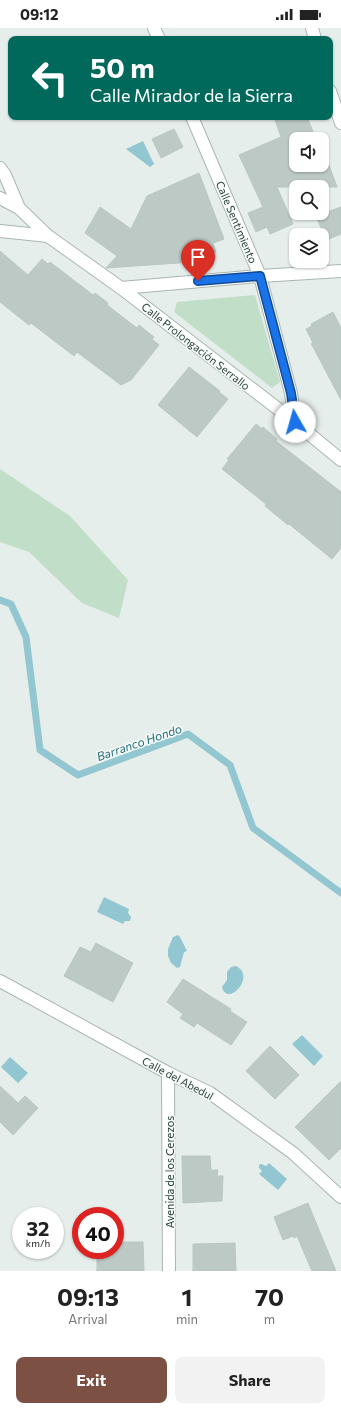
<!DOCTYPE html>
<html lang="en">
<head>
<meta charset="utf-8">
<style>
  body { margin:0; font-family:Commissioner,sans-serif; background:#f2f2f2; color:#222; height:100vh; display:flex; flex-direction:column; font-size:15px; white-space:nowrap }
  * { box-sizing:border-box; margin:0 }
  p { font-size:13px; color:#767676 }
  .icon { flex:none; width:22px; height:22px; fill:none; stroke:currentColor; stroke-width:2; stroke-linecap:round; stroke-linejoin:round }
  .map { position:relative; height:1243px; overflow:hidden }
  .side { display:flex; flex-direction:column; background:#fff; flex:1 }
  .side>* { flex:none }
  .top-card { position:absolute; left:8px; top:8px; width:325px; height:84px; border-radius:8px; box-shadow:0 1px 3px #0004; background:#00695c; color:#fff; overflow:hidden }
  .tools { position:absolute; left:289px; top:104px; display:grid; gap:8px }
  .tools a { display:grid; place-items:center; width:40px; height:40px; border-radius:8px; background:#fff; box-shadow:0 1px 3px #0004; font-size:20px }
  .speed { position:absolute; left:12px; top:1179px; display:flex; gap:8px; font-size:20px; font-weight:700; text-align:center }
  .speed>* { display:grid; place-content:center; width:52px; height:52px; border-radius:50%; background:#fff; box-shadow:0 1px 3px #0004; line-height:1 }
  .speed small { font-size:10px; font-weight:400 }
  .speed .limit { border:6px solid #d22; background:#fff; color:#111 }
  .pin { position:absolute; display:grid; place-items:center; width:34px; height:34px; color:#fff; margin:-41px -17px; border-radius:50% 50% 50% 0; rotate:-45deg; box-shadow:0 0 4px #0007 }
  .pin .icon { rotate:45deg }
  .me { position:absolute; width:44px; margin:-22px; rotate:353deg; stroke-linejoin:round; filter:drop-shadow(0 0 3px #0008) }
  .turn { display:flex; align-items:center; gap:14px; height:84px; padding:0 16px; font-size:18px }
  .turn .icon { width:52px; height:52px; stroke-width:2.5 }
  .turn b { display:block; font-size:28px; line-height:34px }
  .eta { display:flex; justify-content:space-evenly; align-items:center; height:68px; text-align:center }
  .eta b { font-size:24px; font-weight:700; line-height:28px }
  .button { display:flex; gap:8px; margin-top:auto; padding:8px 16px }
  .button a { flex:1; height:46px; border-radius:8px; background:#7c5042; color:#fff; font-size:16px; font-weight:700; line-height:46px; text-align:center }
  .button a+a { background:#f2f2f2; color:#222 }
  .status { display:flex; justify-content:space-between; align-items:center; height:28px; padding:0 20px; background:#fff; direction:ltr }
  .status svg { height:11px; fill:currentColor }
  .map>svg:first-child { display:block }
  .green { fill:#c1dec9 }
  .water { fill:#92c6d0 }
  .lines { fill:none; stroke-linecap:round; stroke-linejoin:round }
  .stream { stroke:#92c6d0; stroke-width:7 }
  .building { fill:#bcc9c4; stroke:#b9c8c2 }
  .minor-casing { stroke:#a9b6b2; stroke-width:14 }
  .tertiary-casing { stroke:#a9b6b2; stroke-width:14 }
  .minor { stroke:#fff; stroke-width:12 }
  .tertiary { stroke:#fff; stroke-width:12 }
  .route-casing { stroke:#114b97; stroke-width:10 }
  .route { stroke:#1a73e8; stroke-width:7 }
  .labels { text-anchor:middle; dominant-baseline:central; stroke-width:3; stroke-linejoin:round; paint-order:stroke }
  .street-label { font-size:11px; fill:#264039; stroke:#f7fbf9 }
  .water-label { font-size:12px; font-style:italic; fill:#226b7a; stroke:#f7fbf9 }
</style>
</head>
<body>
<div class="status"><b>09:12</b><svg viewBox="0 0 49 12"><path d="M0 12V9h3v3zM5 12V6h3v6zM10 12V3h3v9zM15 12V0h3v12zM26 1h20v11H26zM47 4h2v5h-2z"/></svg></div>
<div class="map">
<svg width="341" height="1243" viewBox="0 0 341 1243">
  <rect width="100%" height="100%" fill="#e6eeeb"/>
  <!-- green -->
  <path class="green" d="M255,267l25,87 -8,6 -98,-76 3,-10z
    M0,441l70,47 58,64 -9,38 -37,-15 -53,-51 -29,-10z"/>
  <!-- water -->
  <path class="water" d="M143,113l11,23 -4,3 -24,-18z
    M104,869l25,12 -1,4 3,4 -1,4h-5l-2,3 -26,-12z
    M178,907l2,2 7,14 -3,1 -4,15 -3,1 -6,-5 -3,-7v-7l5,-12z
    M236,938c21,10 -9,42 -14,21l5,-7v-8l4,-5z
    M302,1007l21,21 -9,10 -22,-22z
    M10,1029l18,16 -10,10 -17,-16z
    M269,1135l18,16 -9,11 -19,-16 3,-3 -3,-3v-3l2,-1 5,2z"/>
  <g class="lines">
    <!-- stream -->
    <path class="stream" d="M0,572l11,4 15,33 14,113 38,25 110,-41 42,31 23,63 88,65"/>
  </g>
  <!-- building -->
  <path class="building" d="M274,89h33l9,22h-20v26h26v-12l5,12h2l8,22h-60l16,37 -23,10 -3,-7 -11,5 -8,-19 15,-6 -24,-52 42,-18z
    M174,101l9,18 -22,11 -9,-19z
    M199,145l25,66 -11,4 3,9 -23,10 -87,6 11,-12 -32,-23 15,-26 31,22 16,-33z
    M341,179v27l-15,6 -10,-24z
    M0,223l28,24 14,-16 6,5 2,-2 43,33 2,-2 13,10 -1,2 30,23 2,-3 15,12 -2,2 7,6 -28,35 -10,5 -44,-33 -3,4 -43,-33 -2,2 -29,-23z
    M333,284l8,16v72l-29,-55 -1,-1 2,-1 -7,-14 6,-3 -1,-2z
    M189,339l31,24 -1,1 9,7 -31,38 -39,-32z
    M256,396l6,5 1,-2 14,12 -1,2 65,51v56l-9,11 -43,-35 -1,1 -23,-19 1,-2 -44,-35 7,-9 -2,-1z
    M96,915l37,20 -20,39 -49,-26 16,-29 11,5z
    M183,951l48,30 -1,2 17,11 -16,23 -34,-22 -3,4 -14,-9 3,-4 -16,-12z
    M270,1018l29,29 -24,24 -29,-28z
    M341,1053v67l-12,12 -34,-33z
    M0,1058l18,17 7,-7 13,12 -25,27 -13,-13z
    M182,1128h28l1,14h7l-1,6h6l-1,25 -39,2z
    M308,1175l4,10 24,58h-24l-15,-35 -3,2 -1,-2 -10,4 -9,-23z
    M115,1214h28l1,29h-47v-21h18z
    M235,1215l1,28h-43v-27z"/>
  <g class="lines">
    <defs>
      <path id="minor" d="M312,0l3,11
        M330,63l11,32
        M0,203l48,5
        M0,953l168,92 42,20 83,60 48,44
        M168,1045l1,198"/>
      <path id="tertiary" d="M154,0l5,11
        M192,89l68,159 31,117 4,29
        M0,140l5,7 14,33
        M0,170l19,10 29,28 73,52 174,134 46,38
        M121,260l139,-12 81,-5"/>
    </defs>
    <!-- minor casing -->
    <use href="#minor" class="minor-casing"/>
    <!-- tertiary casing -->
    <use href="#tertiary" class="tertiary-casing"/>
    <!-- minor -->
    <use href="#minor" class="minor"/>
    <!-- tertiary -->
    <use href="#tertiary" class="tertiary"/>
  </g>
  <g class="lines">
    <defs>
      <path id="route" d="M198,253l62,-5 31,117 4,29"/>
    </defs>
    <!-- route casing -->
    <use href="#route" class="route-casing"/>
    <!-- route -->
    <use href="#route" class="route"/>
  </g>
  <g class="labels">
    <!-- street labels -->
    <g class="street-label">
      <text transform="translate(237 194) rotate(67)">Calle Sentimiento</text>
      <text transform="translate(196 318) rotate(38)">Calle Prolongación Serrallo</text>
      <text transform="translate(178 1050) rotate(28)">Calle del Abedul</text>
      <text transform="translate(169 1144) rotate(-90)">Avenida de los Cerezos</text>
    </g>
    <!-- water labels -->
    <g class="water-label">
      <text transform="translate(139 714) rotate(-19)">Barranco Hondo</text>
    </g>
  </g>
</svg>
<div class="tools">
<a><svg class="icon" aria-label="sound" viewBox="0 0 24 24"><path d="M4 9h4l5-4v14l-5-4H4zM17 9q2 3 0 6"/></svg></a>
<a><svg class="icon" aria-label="search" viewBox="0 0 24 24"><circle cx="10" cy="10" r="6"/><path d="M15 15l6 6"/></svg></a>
<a><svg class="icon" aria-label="layers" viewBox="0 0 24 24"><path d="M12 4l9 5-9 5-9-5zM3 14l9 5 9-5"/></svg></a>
</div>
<div class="speed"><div>32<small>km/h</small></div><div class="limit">40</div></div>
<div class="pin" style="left:198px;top:253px;background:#d93025"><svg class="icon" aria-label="arrive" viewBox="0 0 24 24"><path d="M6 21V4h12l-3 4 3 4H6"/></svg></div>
<svg class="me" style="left:295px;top:394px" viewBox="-20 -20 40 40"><circle r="19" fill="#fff"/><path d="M0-13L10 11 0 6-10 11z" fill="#1a73e8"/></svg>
<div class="top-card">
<div class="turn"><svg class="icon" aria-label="left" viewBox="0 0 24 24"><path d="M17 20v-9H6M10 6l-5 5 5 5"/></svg><div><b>50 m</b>Calle Mirador de la Sierra</div></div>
</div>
</div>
<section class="side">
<div class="eta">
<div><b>09:13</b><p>Arrival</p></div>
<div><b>1</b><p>min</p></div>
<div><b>70</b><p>m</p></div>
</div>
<div class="button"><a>Exit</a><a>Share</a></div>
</section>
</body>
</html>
